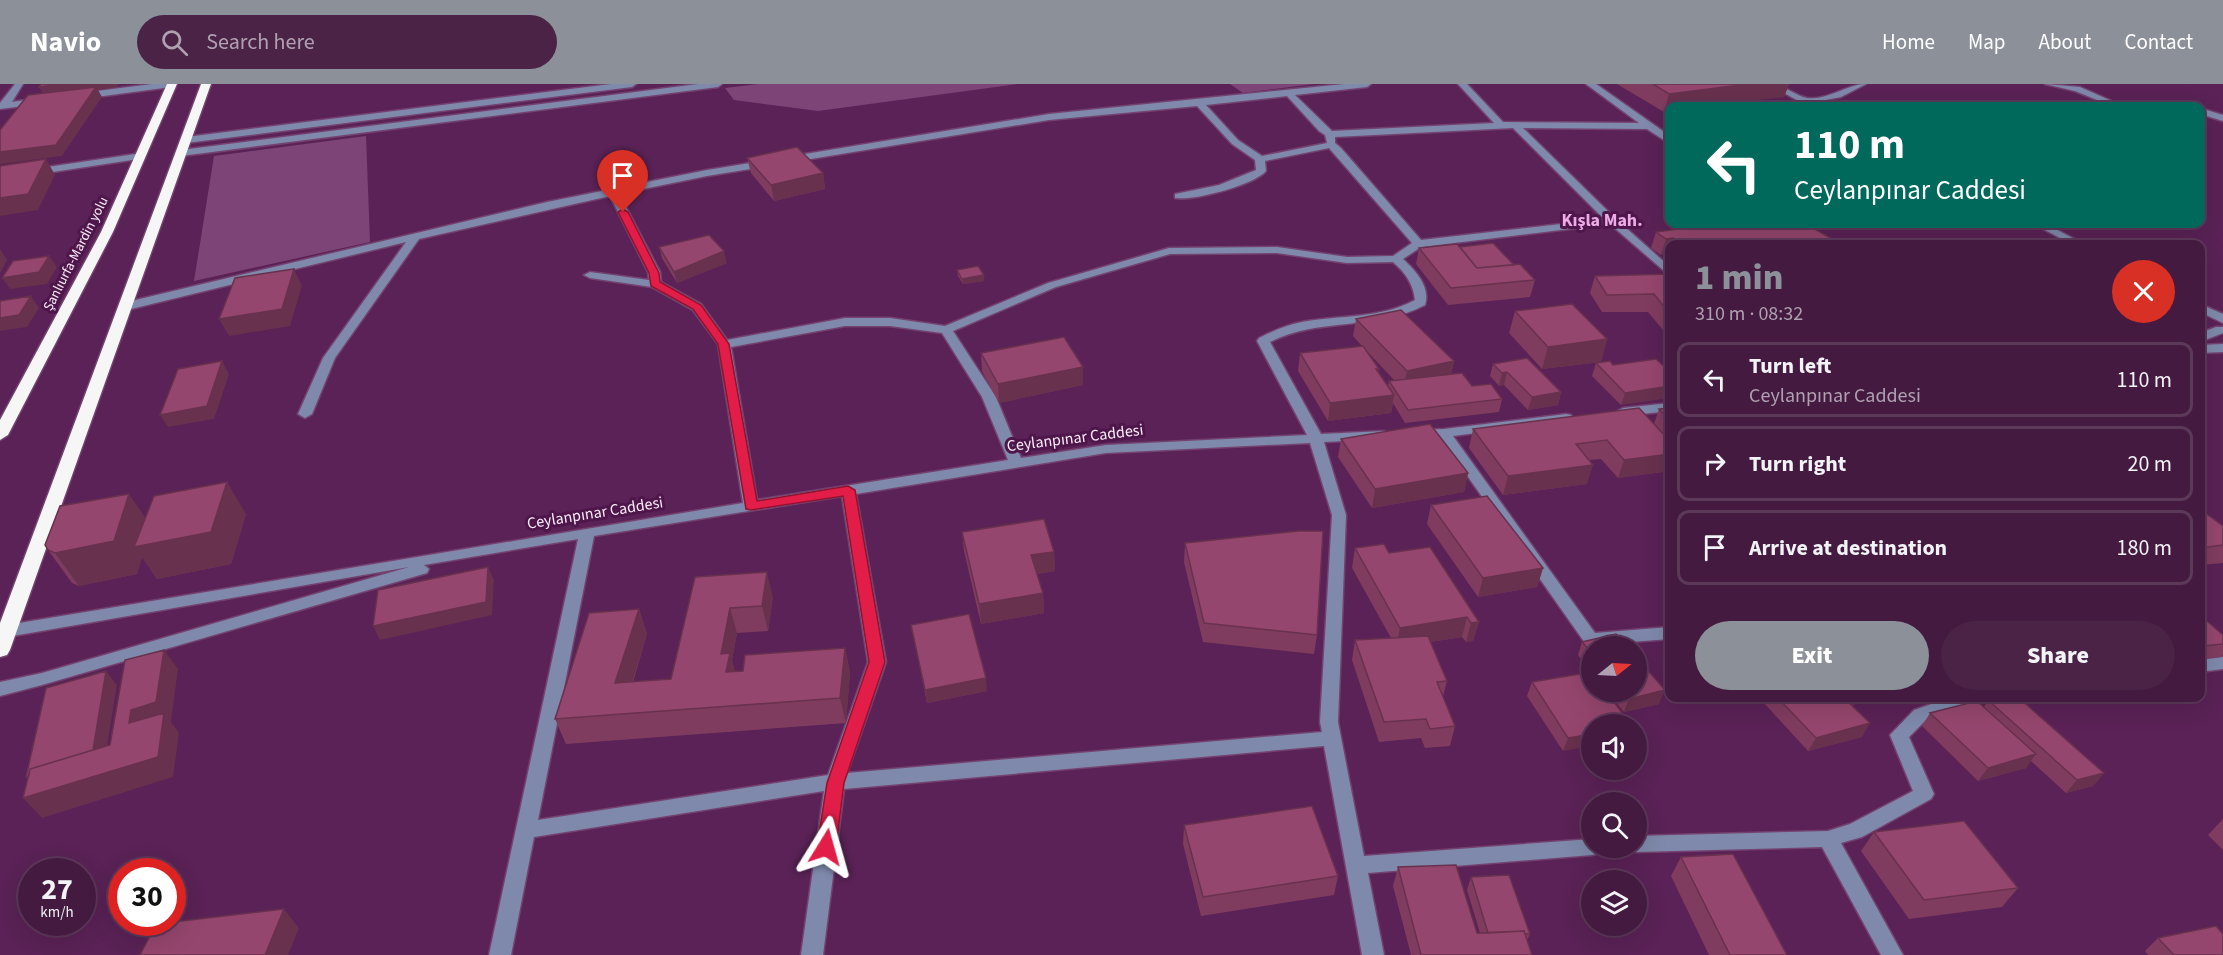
<!DOCTYPE html>
<html lang="en">
<head>
<meta charset="utf-8">
<style>
  body { margin:0; font-family:"Source Sans 3",sans-serif; background:#4b2347; color:#f1f3f6; height:100vh; display:flex; flex-direction:column; font-size:22px; white-space:nowrap }
  * { box-sizing:border-box; margin:0 }
  p { font-size:20px; color:#afa1b1 }
  .icon { flex:none; width:33px; height:33px; fill:none; stroke:currentColor; stroke-width:2; stroke-linecap:round; stroke-linejoin:round }
  .map { position:relative; flex:1; overflow:hidden }
  .side { position:absolute; left:1665px; top:156px; width:540px; height:462px; display:flex; flex-direction:column; background:#441a40; border-radius:12px; box-shadow:0 6px 24px #0002,0 0 0 2px #5c3859 }
  .side>* { flex:none }
  .guide { position:absolute; left:1665px; top:18px; width:540px; height:126px; border-radius:12px; box-shadow:0 6px 24px #0002,0 0 0 2px #5c3859; background:#00695c; color:#fff; overflow:hidden }
  .needle { width:39px; rotate:72deg }
  .controls { position:absolute; left:1581px; top:552px; display:grid; gap:12px }
  .controls a { display:grid; place-items:center; width:66px; height:66px; border-radius:50%; background:#441a40; box-shadow:0 6px 24px #0002,0 0 0 2px #5c3859; font-size:30px }
  .speed { position:absolute; left:18px; top:774px; display:flex; gap:12px; font-size:30px; font-weight:700; text-align:center }
  .speed>* { display:grid; place-content:center; width:78px; height:78px; border-radius:50%; background:#441a40; box-shadow:0 6px 24px #0002,0 0 0 2px #5c3859; line-height:1 }
  .speed small { font-size:15px; font-weight:400 }
  .speed .limit { border:9px solid #d22; background:#fff; color:#111 }
  .pin { position:absolute; display:grid; place-items:center; width:51px; height:51px; color:#fff; margin:-62px -26px; border-radius:50% 50% 50% 0; rotate:-45deg; box-shadow:0 0 6px #0007 }
  .pin .icon { rotate:45deg }
  .me { position:absolute; width:66px; margin:-33px; rotate:8deg; stroke-linejoin:round; filter:drop-shadow(0 0 4px #0008) }
  .turn { display:flex; align-items:center; gap:21px; height:126px; padding:0 30px; font-size:27px }
  .turn .icon { width:78px; height:78px; stroke-width:2.5 }
  .turn b { display:block; font-size:42px; line-height:51px }
  .round { display:grid; place-items:center; flex:none; width:63px; height:63px; border-radius:32px; background:#4b2347 }
  .overview { display:flex; align-items:center; justify-content:space-between; height:102px; padding:0 30px }
  h1 { font-size:36px; font-weight:800; line-height:45px; color:#8c9099 }
  .action { display:flex; gap:12px; margin-top:auto; padding:12px 30px }
  .action a { flex:1; height:69px; border-radius:36px; background:#8c9099; color:#fff; font-size:24px; font-weight:800; line-height:69px; text-align:center }
  .action a+a { background:#4b2347; color:#f1f3f6 }
  ul { padding:0; list-style:none }
  li { display:flex; align-items:center; gap:18px; height:75px; margin:0 12px 9px; padding:0 18px; border:3px solid #5c3859; border-radius:12px }
  li div { flex:1 }
  li b { display:block; font-size:22px }
  li em { font-style:normal }
  header { display:flex; align-items:center; gap:36px; box-sizing:border-box; height:84px; padding:0 30px; background:#8c9099; color:#fff }
  header strong { font-size:28px }
  nav { display:flex; gap:33px; margin-inline-start:auto; font-size:21px }
  .search { width:420px; height:54px; background:#4b2347; display:flex; align-items:center; gap:15px; box-sizing:border-box; padding:0 21px; border-radius:33px; color:#afa1b1; font-size:22px }
  .map>svg:first-child { display:block }
  .green { fill:#7d4478 }
  .lines { fill:none; stroke-linecap:round; stroke-linejoin:round }
  .minor-casing { stroke:#744270; stroke-width:3 }
  .highway-casing { stroke:#744270; stroke-width:3 }
  .minor { fill:#7e89ab; fill-rule:evenodd }
  .highway { fill:#f6f6f6; fill-rule:evenodd }
  .wall { fill:#803c5f; fill-rule:evenodd }
  .shaded-wall { fill:#68314d }
  .building { fill:#95466e; stroke:#68314d; stroke-width:1.5 }
  .route { fill:#e11d48; stroke:#92132f; stroke-width:1.5 }
  .labels { text-anchor:middle; dominant-baseline:central; stroke-width:6; stroke-linejoin:round; paint-order:stroke }
  .far-street-label { font-size:14px; fill:#fbedf9; stroke:#4e164b }
  .street-label { font-size:16px; fill:#fbedf9; stroke:#4e164b }
  .far-district-label { font-size:18px; font-weight:bold; fill:#edabe7; stroke:#4e164b }
</style>
</head>
<body>
<header>
<strong>Navio</strong>
<div class="search"><svg class="icon" aria-label="search" viewBox="0 0 24 24"><circle cx="10" cy="10" r="6"/><path d="M15 15l6 6"/></svg>Search here</div>
<nav><a>Home</a><a>Map</a><a>About</a><a>Contact</a></nav>
</header>
<div class="map">
<svg width="2223" height="871" viewBox="0 0 2223 871">
  <rect width="100%" height="100%" fill="#5a2256"/>
  <!-- green -->
  <path class="green" d="M758,0h260l-200,27 -84,-11 -9,-12z
    M1230,0h84l-71,9z
    M366,52l4,106 -176,39 20,-125z"/>
  <g class="lines">
    <defs>
      <path id="minor" d="M15,0h8l-11,18 28,-4 4,3 -4,3 -40,5v-6z
        M152,0h23l-4,3 -90,12 -4,-3 4,-3z
        M611,0h25l-4,3 -446,56 -5,-3 5,-3z
        M698,0h24l-4,3 -537,69 -5,-3 5,-3z
        M1344,0h27l-4,3 -72,8 37,36 162,-8 -36,-39h9l36,38 136,1 -53,-39h10l74,52v8l-23,-15 -124,-1 93,91 54,48v9l-60,-52 -189,23 -18,12c12,11 28,28 22,46 -49,26 -106,12 -155,37l51,92 63,-3 7,4 -7,4 -60,3 22,73 -8,207 26,134 228,-17v9h10l-3,5 -7,2 -224,18 16,82h-22l-38,-209 -480,43 -21,166h-22l23,-164 -290,46 -23,118h-22l89,-416 -154,26 5,4 -2,4 -385,112 -42,11v-14l42,-9 367,-106 -402,70 -7,-4 1,-6 6,-2 736,-122 -25,-159 -25,-34 -41,-23 -62,-9 -6,-3 6,-3 59,8 -1,-8 -38,-76 -191,43 -84,119 -23,56 -7,4 -7,-4 25,-56 83,-116 -279,68 -6,-4 2,-3 424,-101 160,-32 342,-56zM1287,12l32,35 6,4 2,8 -65,13 -24,-16 -32,-35zM1197,22l35,38 23,16 1,10 -37,15 -44,9v4c19,3 79,-13 91,-27l-1,-10 64,-13 83,95 -19,13 -46,1 -70,-10 -108,1 -121,35 -103,43 -55,-8h-45l-118,22 -26,-36 -40,-22 -1,-10 -41,-78 88,-18 342,-56zM1513,44l91,91 -183,21 -80,-92 -6,-5v-6zM1277,169l70,10 46,-1c13,11 20,22 22,38 -35,19 -75,15 -113,22 -16,3 -29,9 -43,16l-2,3 50,94 -201,10 -85,13 -25,-61 -43,-66 103,-44 114,-33zM845,242h45l52,7 40,64 26,63 -251,40 -26,-153zM1310,359l22,72 -12,207 2,10 -475,41 39,-111 -30,-168 250,-41zM842,412l26,166 -40,113 -290,45 56,-284z
        M1768,0c16,0 25,11 39,14 20,3 40,-14 59,-14l-25,13 -26,5 2,2 -3,2 -12,-3z
        M2045,0l35,3 43,19h-11l-37,-15z
        M2154,19h30l4,3h-38z
        M2200,24l23,7v6l-23,-7z
        M142,69l3,1v4l-145,22v-6z
        M2034,140h12l38,20h-13z
        M2200,220l23,10v9l-23,-11z
        M2216,243h7v6l-23,9v-9z
        M2223,260v8l-23,1v-8z
        M1670,319v8l-47,5 -7,-4 7,-4z
        M1566,330l5,1 2,3 -2,3 -118,15 142,197 75,-6v12l-79,6 -6,-2 -145,-206 -23,1 -7,-4 7,-4 27,-1z
        M2223,573v12l-23,3v-12z
        M1949,614h27l-3,5 -47,17 -17,17 25,57 -3,5 -69,38 -21,6 62,112h-22l-59,-108 -186,5 -8,-4h8v-12l192,-5 22,-7 63,-33 -23,-56 24,-25z"/>
      <path id="highway" d="M167,0h10l-64,148 -105,203 -8,5v-20l101,-188z
        M201,0h10l-201,566 -3,5 -7,2v-34z"/>
    </defs>
    <!-- minor casing -->
    <use href="#minor" class="minor-casing"/>
    <!-- highway casing -->
    <use href="#highway" class="highway-casing"/>
    <!-- minor -->
    <use href="#minor" class="minor"/>
    <!-- highway -->
    <use href="#highway" class="highway"/>
  </g>
  <!-- wall -->
  <path class="wall" d="M1617,0h172l-5,13 -114,9v5l-6,1z
    M747,74l76,15 2,16 -51,12 -23,-28z
    M1656,148l185,12h-171v13l-3,-2h-6l-10,-7z
    M659,163l68,16 -50,20 -15,-25z
    M1460,163l54,18 21,15 -5,17 -82,8 -32,-41 3,-16z
    M957,186l27,5v6l-21,3 -5,-8z
    M1670,190v56h-7l-15,-18h-46l-12,-19 5,-17z
    M1515,227l92,28 -6,23 -59,7 -33,-36z
    M1356,235l98,42 -3,14 21,11 30,13 -3,13 -94,11 -12,-20 -2,10 -63,8 -30,-50 2,-18 62,-7 -9,-10zM1364,264l31,33h-6l-1,5 -10,-14 1,-3z
    M981,269l102,14v18l-84,18 -17,-32z
    M1596,279l17,2 57,7 -49,33 -29,-29z
    M1493,280l68,28 -3,13 -30,5 -24,-25 -5,1 -9,-10z
    M1670,324v63l-52,7 -17,-19 -12,1 -2,24 -84,11 -34,-47 4,-19 181,-5 5,-15z
    M1341,355l127,34 -4,19 -92,16 -34,-51z
    M1431,421l112,63 -6,19 -59,10 -51,-73z
    M2200,425l23,17v37l-23,2z
    M246,430l-15,50 -74,15 -15,-22 -5,17 -58,12 -7,-3 -24,-33 98,-32z
    M962,448l92,20 1,19 -18,3 6,19 1,20 -63,11 -17,-73z
    M1185,459l132,92 -3,19 -111,-12 -19,-80z
    M1355,464l34,5 90,69 -6,19 -7,1 -4,-5 -32,5 17,39 -4,15 12,30 -5,20 -25,2 -4,-10 -42,4 -27,-82 3,-20 36,-2 -39,-70z
    M695,493l78,20 -5,34 -31,2 -5,27 3,12 8,-1 102,-23 5,25 -4,50 -280,21 -11,-25 84,-110 8,25 -14,48 38,-3z
    M2200,531l23,20v20l-2,2 -21,2z
    M911,541l76,66 -60,12z
    M1582,558l10,4v46h44l23,12 -35,8 -16,-19 -45,58 -36,-55 5,-14 59,-10 -13,-17z
    M1767,614h94l-3,5 -6,2 10,32 -54,14 -44,-48z
    M1988,616l116,73 -11,13 -27,7 -35,-32 -5,7 -48,13 -56,-55 8,-13 54,-6z
    M2223,735v31l-15,-15z
    M1184,741l154,51 -4,19 -133,21 -18,-72z
    M1874,748l144,56 -16,19 -93,12 -48,-68z
    M1681,773l106,98h-78l-38,-79z
    M1398,783l79,66h3l-13,-43 4,-13 59,57 -3,6 5,15h-121l-18,-69z
    M2158,854l65,17h-75l-3,-4z"/>
  <!-- shaded-wall -->
  <path class="shaded-wall" d="M61,0h58l-2,3 -19,3 4,7 -40,59 -62,8v-12l45,-55 -6,-10z
    M1748,0h41l-5,13 -76,9h-38v5l-6,1 5,-18z
    M46,75l9,16 -17,35 -38,6v-18z
    M823,89l2,16 -51,12 -3,-16z
    M1673,154l-2,6h-1l-3,11h-6l5,-16z
    M1789,157l-1,3h-33z
    M0,165l7,11 -7,14z
    M724,167l3,12 -50,20 -3,-11z
    M49,172l8,11 -10,17 -37,5 -8,-11z
    M294,185l8,17 -12,40 -61,10 -10,-17z
    M984,191v6l-21,3 -1,-5z
    M31,212l8,12 -12,19 -27,4v-13z
    M1607,255l-6,23 -59,7 6,-22z
    M222,277l7,13 -15,45 -46,8 -8,-12z
    M1454,277l-4,18 -47,10 4,-18z
    M1083,283v18l-84,18 -1,-19z
    M1507,288l-3,13 -5,1 3,-13z
    M1670,302v12l-49,7 4,-12z
    M1561,308l-3,13 -30,5 4,-13z
    M1394,311l-3,18 -63,8 2,-18z
    M1670,370v17l-52,7 6,-18z
    M1593,381l-6,19 -84,11 5,-19z
    M1468,389l-4,19 -92,16 3,-19z
    M227,398l19,32 -15,50 -74,15 -15,-22 -5,17 -58,12 -24,-33 74,-59 22,32z
    M1054,468l1,19 -23,4 -1,-20z
    M488,483l6,13 -2,35 -112,25 -7,-14z
    M1543,484l-6,19 -59,10 5,-19z
    M767,488l6,25 -5,34 -6,-25z
    M1043,509l1,20 -63,11 -2,-20z
    M730,524l7,25 -5,27 5,18 -4,19 -12,-43z
    M639,525l8,25 -23,74 -9,-25z
    M1467,533l-5,20 -66,10 4,-19z
    M1479,538l-6,19 -7,1 5,-19z
    M845,564l5,25 -4,50 -6,-25z
    M164,566l14,19 -7,53 8,11 -6,44 -131,41 -19,-20 135,-41 -29,-34 2,-13z
    M106,587l11,14 -14,85 -65,20 -12,-13z
    M986,594l1,13 -60,12 -2,-13z
    M1665,606l-6,14 -35,8 5,-13z
    M1842,614h19l-3,5 -23,6z
    M1870,639l-8,14 -54,14 8,-13z
    M1592,650v12l-29,5 5,-13z
    M2036,670l-10,14 -48,13 10,-13z
    M2104,689l-11,13 -27,7 11,-13z
    M284,825l15,19 -11,27h-23z"/>
  <!-- building -->
  <path class="building" d="M41,0h20l-22,3z
    M1653,0h95l-79,10z
    M96,3l-40,58 -56,7v-22l28,-35z
    M797,63l26,26 -52,12 -24,-27z
    M46,75l-18,35 -28,4v-32z
    M1715,140h91l35,20h-47l-5,-3 -34,3h-75l-7,-6 -7,1 -10,-7z
    M709,151l15,16 -50,21 -15,-25z
    M1493,159l21,22 -37,3 -17,-21z
    M1457,160l20,24 43,-4 15,16 -84,8 -32,-40z
    M49,172l-10,16 -37,6 11,-17z
    M978,182l6,9 -22,4 -5,-9z
    M294,185l-12,40 -63,10 16,-41z
    M1670,190l-1,39 -15,-19 -47,1 -12,-19z
    M31,212l-12,19 -19,3v-17z
    M1572,220l35,35 -59,8 -33,-36z
    M1401,226l53,51 -47,10 -51,-52z
    M1064,253l19,30 -85,17 -17,-31z
    M1363,262l16,23h-3l18,26 -64,8 -30,-50z
    M1527,274l34,34 -29,5 -25,-25 -5,1 -9,-9z
    M1656,275l14,13v14l-45,7 -29,-30 14,-2 3,4z
    M222,277l-15,45 -47,9 18,-46z
    M1462,289l10,13 19,-2 11,15 -94,11 -19,-29z
    M1639,324l31,33v13l-46,6 -17,-20 -31,4 17,21 -85,11 -35,-47z
    M1670,324v13l-11,-12z
    M1430,340l38,49 -93,16 -34,-50z
    M227,398l-16,50 -77,15 20,-51z
    M129,410l-15,47 -59,12 -7,-3 -3,-5 15,-39z
    M1487,412l56,72 -60,10 -52,-73z
    M2200,425l23,17v19l-23,3z
    M1044,435l10,33 -23,3 12,38 -64,11 -17,-72z
    M1298,447h25l-6,104 -113,-12 -19,-80z
    M1384,460l5,9 41,-6 49,75 -8,1 -4,-6 -67,11 -45,-80z
    M488,483l-2,35 -113,24 5,-36z
    M767,488l-5,34 -32,2 -9,46 9,-1 -4,19 17,-1 2,-16 100,-7 -5,50 -285,21 34,-106 50,-4 -24,74 56,-4 24,-102z
    M969,530l17,64 -61,12 -14,-65z
    M2200,531l23,20v9l-21,2 -2,-1z
    M1616,550l11,12h-35v7l-10,-11z
    M1428,552l19,45 -10,1 18,44 -25,3 -4,-10 -42,3 -29,-82z
    M164,566l-8,52 -25,8 -2,13 35,-10 -6,44 -135,41 7,-29 80,-24 15,-85z
    M1636,573l29,33 -36,9 -6,-7h13z
    M106,587l-13,79 -63,19 -1,7 -3,1 20,-89z
    M1592,588v20h15l23,32h-38v10l-24,4 -36,-56z
    M1778,614h66l26,25 -54,15z
    M1998,614h21l85,75 -27,7 -89,-80z
    M1977,617l59,53 -48,14 -58,-55z
    M1312,722l26,70 -135,21 -19,-72z
    M1964,737l54,67 -94,12 -50,-68z
    M1733,770l54,101h-57l-49,-98z
    M1456,781l21,68 47,-2 8,24h-111l-23,-88z
    M1509,791l21,59h-5l-1,-3 -36,2 -17,-56z
    M284,825l-19,46h-125l16,-31z
    M2216,842l7,8v21h-49l-16,-17z"/>
  <!-- route -->
  <path class="route" d="M623,125l5,3 31,61 1,9 41,23 28,39 28,157 91,-15 7,4 30,172 -41,121 -8,64 -3,6 -7,2 -6,-2 -3,-6 10,-64 42,-121 -26,-166 -92,14 -5,-1 -28,-165 -25,-35 -42,-23 -2,-13 -31,-61z"/>
  <g class="labels">
    <!-- far-street labels -->
    <g class="far-street-label">
      <text transform="translate(76 170) rotate(-63)">Şanlıurfa-Mardin yolu</text>
    </g>
    <!-- street labels -->
    <g class="street-label">
      <text transform="translate(1075 354) rotate(-7)">Ceylanpınar Caddesi</text>
      <text transform="translate(595 429) rotate(-9)">Ceylanpınar Caddesi</text>
    </g>
    <!-- far-district labels -->
    <g class="far-district-label">
      <text x="1602" y="136">Kışla Mah.</text>
    </g>
  </g>
</svg>
<div class="controls">
<a><svg class="needle" viewBox="-14 -14 28 28"><path d="M0-13l5 13h-10z" fill="#e53935"/><path d="M0 13l5-13h-10z" fill="#afa1b1"/></svg></a>
<a><svg class="icon" aria-label="sound" viewBox="0 0 24 24"><path d="M4 9h4l5-4v14l-5-4H4zM17 9q2 3 0 6"/></svg></a>
<a><svg class="icon" aria-label="search" viewBox="0 0 24 24"><circle cx="10" cy="10" r="6"/><path d="M15 15l6 6"/></svg></a>
<a><svg class="icon" aria-label="layers" viewBox="0 0 24 24"><path d="M12 4l9 5-9 5-9-5zM3 14l9 5 9-5"/></svg></a>
</div>
<div class="speed"><div>27<small>km/h</small></div><div class="limit">30</div></div>
<div class="pin" style="left:623px;top:128px;background:#d93025"><svg class="icon" aria-label="arrive" viewBox="0 0 24 24"><path d="M6 21V4h12l-3 4 3 4H6"/></svg></div>
<svg class="me" style="left:826px;top:763px" viewBox="-20 -20 40 40"><path d="M0-17L14 15 0 8-14 15z" fill="#e11d48" stroke="#fff" stroke-width="4"/></svg>
<div class="guide">
<div class="turn"><svg class="icon" aria-label="left" viewBox="0 0 24 24"><path d="M17 20v-9H6M10 6l-5 5 5 5"/></svg><div><b>110 m</b>Ceylanpınar Caddesi</div></div>
</div>
<section class="side">
<div class="overview"><div><h1>1 min</h1><p>310 m · 08:32</p></div><a class="round" style="background:#d93025;color:#fff"><svg class="icon" aria-label="close" viewBox="0 0 24 24"><path d="M6 6l12 12M18 6L6 18"/></svg></a></div>
<ul>
<li><svg class="icon" aria-label="left" viewBox="0 0 24 24"><path d="M17 20v-9H6M10 6l-5 5 5 5"/></svg><div><b>Turn left</b><p>Ceylanpınar Caddesi</p></div><em>110 m</em></li>
<li><svg class="icon" aria-label="right" viewBox="0 0 24 24"><path d="M7 20v-9h11M14 6l5 5-5 5"/></svg><div><b>Turn right</b></div><em>20 m</em></li>
<li><svg class="icon" aria-label="arrive" viewBox="0 0 24 24"><path d="M6 21V4h12l-3 4 3 4H6"/></svg><div><b>Arrive at destination</b></div><em>180 m</em></li>
</ul>
<div class="action"><a>Exit</a><a>Share</a></div>
</section>
</div>
</body>
</html>
